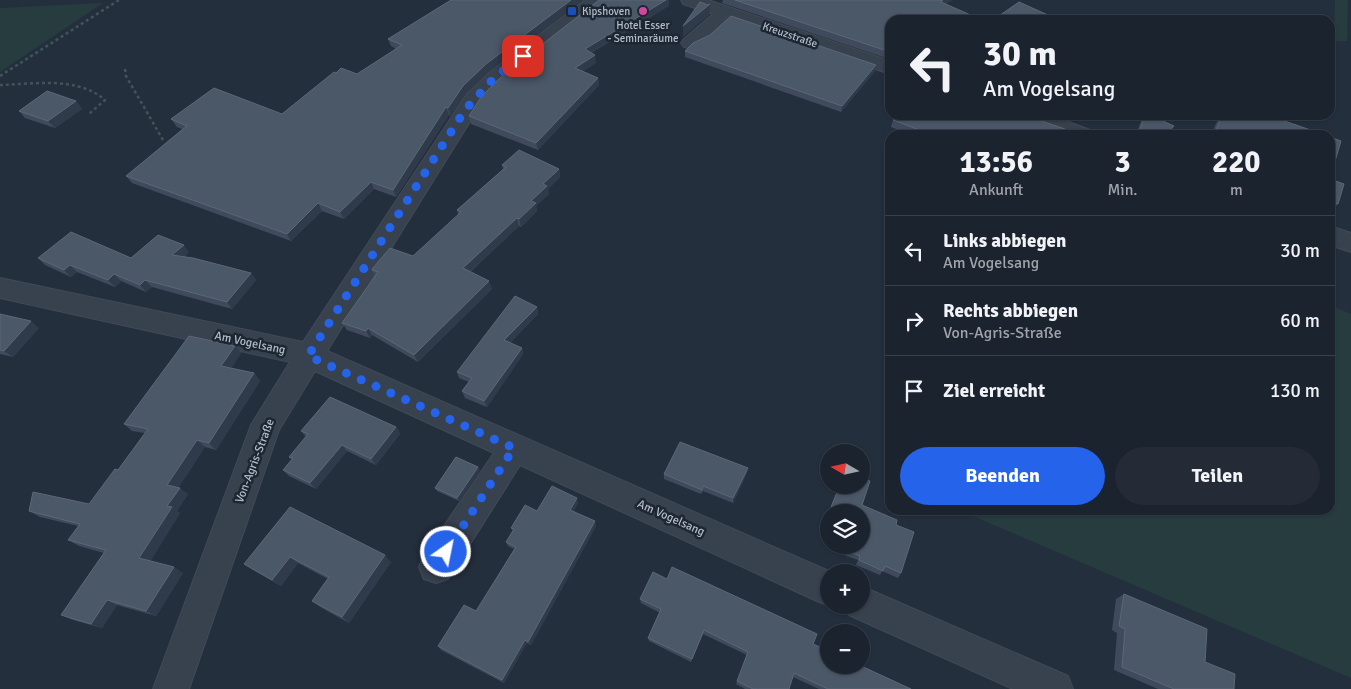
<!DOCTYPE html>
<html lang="de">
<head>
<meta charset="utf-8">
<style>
  body { margin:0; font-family:Signika,sans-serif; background:#242b36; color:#f1f3f6; height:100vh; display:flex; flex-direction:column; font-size:19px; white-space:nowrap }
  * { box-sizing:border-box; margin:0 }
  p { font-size:16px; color:#a0a4aa }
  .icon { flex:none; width:28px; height:28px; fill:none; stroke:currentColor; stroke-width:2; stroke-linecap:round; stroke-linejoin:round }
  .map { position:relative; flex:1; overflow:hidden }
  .details { position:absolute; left:885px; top:130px; width:450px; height:385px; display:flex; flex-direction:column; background:#1b232e; border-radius:15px; box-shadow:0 1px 4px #0004,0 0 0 1px #39404a }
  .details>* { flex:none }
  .banner { position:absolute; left:885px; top:15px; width:450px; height:105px; border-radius:15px; box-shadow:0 1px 4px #0004,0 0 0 1px #39404a; background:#1b232e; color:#f1f3f6; overflow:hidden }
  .needle { width:32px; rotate:279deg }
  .controls { position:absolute; left:820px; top:444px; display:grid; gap:10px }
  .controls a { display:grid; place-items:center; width:50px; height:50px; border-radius:50%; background:#1b232e; box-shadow:0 1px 4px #0004,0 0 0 1px #39404a; font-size:25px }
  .pin { position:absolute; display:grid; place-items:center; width:42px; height:42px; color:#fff; margin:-21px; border-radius:10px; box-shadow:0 2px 8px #0006 }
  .me { position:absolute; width:55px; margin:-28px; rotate:33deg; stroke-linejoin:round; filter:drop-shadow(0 0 4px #0008) }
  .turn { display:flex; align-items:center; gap:18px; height:105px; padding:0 15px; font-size:22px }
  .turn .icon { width:65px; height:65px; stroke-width:2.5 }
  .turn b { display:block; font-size:35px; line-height:42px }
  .eta { display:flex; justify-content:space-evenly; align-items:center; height:85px; text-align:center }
  .eta b { font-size:30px; font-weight:700; line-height:35px }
  .action { display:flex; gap:10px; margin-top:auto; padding:10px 15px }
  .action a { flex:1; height:58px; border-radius:30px; background:#2563eb; color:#fff; font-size:20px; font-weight:700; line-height:58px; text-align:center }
  .action a+a { background:#242b36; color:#f1f3f6 }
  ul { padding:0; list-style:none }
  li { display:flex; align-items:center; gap:15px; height:70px; padding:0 15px; border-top:1px solid #39404a }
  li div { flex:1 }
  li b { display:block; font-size:19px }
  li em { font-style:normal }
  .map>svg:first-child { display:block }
  .green { fill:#263c3f }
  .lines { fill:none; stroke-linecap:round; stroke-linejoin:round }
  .minor-casing { stroke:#414a57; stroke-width:2 }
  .path { stroke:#3f5557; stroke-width:2.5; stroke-dasharray:3 3; stroke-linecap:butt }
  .minor { fill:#38414e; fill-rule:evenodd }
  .wall { fill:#3f4b5c }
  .shaded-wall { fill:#2f3b4b }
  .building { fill:#4b5868; stroke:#5c6777 }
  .route { stroke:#2563eb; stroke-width:9; stroke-dasharray:0 16.2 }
  .transit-dot { fill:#1a4fb4; stroke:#1d2633; stroke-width:2 }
  .hotel-dot { fill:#d1479c; stroke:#1d2633; stroke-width:2 }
  .labels { text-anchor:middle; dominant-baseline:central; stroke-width:5; stroke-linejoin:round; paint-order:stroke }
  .far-poi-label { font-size:11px; fill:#b4bcc9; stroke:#1d2633; text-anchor:start }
  .far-street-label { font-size:11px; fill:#b4bcc9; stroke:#1d2633 }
  .street-label { font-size:12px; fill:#b4bcc9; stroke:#1d2633 }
</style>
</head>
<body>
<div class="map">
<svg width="1351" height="689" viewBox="0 0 1351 689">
  <rect width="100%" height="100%" fill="#242f3e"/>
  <!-- green -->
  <path class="green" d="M1335,0h13l-1,41h-13z
    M103,3l-103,69v-64z
    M1330,305l21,9v364l-392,-168h371z"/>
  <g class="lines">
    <defs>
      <path id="minor" d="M585,0h21l-103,81 -22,23 -154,247 504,221h-2v33h2l-2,1 -12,-5 -297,-136 -72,114 -12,4 -12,-4 -5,-12 5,-12 70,-102 -179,-82 -36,59 -90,259h-36l98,-264 39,-63 -290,-64v-20l303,64 163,-247 23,-22z
        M681,0h27l182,61v13l-160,-54c-13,11 -28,32 -46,27l-3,-4 3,-4 29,-25 -30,-10z
        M1018,115h32l40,15 3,5h-32l-40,-15z
        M1330,226l21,7v19l-21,-7z
        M861,586l207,90 5,13h-60l-164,-74 -4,-10h16z"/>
    </defs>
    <!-- minor casing -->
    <use href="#minor" class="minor-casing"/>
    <!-- path -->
    <path class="path" d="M125,69l1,7 37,64
      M0,76l119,-76
      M0,85c35,-1 77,-9 105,15l-16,14"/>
    <!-- minor -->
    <use href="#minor" class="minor"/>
  </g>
  <!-- wall -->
  <path class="wall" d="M451,0h131l-94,72 -23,22 -15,22 -1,-1 -53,82 -22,-8 -30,30 -22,-8 -31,30 -159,-58 -6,-7 56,-47 -5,-2 -6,-8 111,-5 54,-41 21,1 39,-25 -5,-3 -3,-7z
    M723,0h230l-63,20v32l-4,6 -164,-55z
    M669,6l-78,47 5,10 -13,8 15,7 1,7 -61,65 -67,-26 -2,-8z
    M685,51l191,14 -1,6 -34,41 -156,-55z
    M76,101l6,8 -27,19 -30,-10 -6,-7z
    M1112,115h13l-3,4z
    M1145,115h5l18,20h-32l5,-14z
    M1220,115h47l58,20h-114z
    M893,120l169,15h-151l-20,-8z
    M502,165l57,4 1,8 -12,12 1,5 -13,12 1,5 -16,16 -2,-1 -49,46 22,17 -74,73 -46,-27 -2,3 -23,-8 -5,-7 33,-46 -3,-7 41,-14 45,-41 -1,-5 46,-41z
    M1330,179l8,25 -8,8z
    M189,252l-5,5 67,16 5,7 -24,29 -80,-22 -6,5 -25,-11 -6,6 -38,-15 -6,5 -26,-12 -7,-7h93z
    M537,307l1,7 -28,29 12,5 1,6 -36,53 -22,-9 -3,-7 7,-9 -10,-4 -2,-6z
    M0,314l39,14 -26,29 -13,-3z
    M235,346l6,7 -10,15 23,5 6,8 -44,69 -11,-3 -27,41 10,6 -11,17 3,2 -30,48 33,12 -27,43 -39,-11 -15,23 -29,-8 -12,-5 43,-62 -25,-7 -11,-6 10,-14 -38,-9 -11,-6 60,-7 29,-34 27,-37 -13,-2 -8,-7z
    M396,427l4,7 -24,31 -29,-14 -31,38 -27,-13 -6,-6 9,-10 -3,-3 17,-20 -5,-6z
    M480,470l-21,31 -22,-10 -2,-3z
    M747,473l-14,30 -30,-12 -2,3 -37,-15v-5z
    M840,485l22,20 34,20 5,48 -3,5 -16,-7 -2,4 -24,-10 2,-5 -17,-6 3,-9h17v-33h-32z
    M578,503l-5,8 23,15 -65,119 -4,-2 -23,40 -63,-33 -3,-4 38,-35 38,-62 -6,-3 -2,-4 7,-11 -2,-3 26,-17z
    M290,507l101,55 -42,61 -29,-16 -8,-6 16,-22 -30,-16 -17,23 -28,-16 -9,-6z
    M1124,594l81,68 29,27h-76l-44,-19 3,-37 -5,-3 4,-31z
    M640,599l173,45 98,45h-92l-26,-12 -4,12h-44l-9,-5 11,-29 -44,-21 -12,28 -42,-21 -1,-3 12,-25 -19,-10z"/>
  <!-- shaded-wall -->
  <path class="shaded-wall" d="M571,0h11l-94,72 -23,22 -15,22 -2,-8 15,-22 23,-22z
    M666,0h3v6l-84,50v-7z
    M943,0h10l-14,8 2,-6z
    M710,4l-1,11 -26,22v-11z
    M890,47v5l-4,6 1,-7z
    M595,55l1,8 -20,13 -1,-8z
    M876,65l-1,6 -34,41 1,-6z
    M598,78l1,7 -61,65 -2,-7z
    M76,101l6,8 -27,19 -7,-7z
    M446,107l3,8 -53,82 -3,-7z
    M559,169l1,8 -12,12 1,5 -13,12 1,5 -16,16 -2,-8 24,-35z
    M371,182l3,7 -30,30 -4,-7z
    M318,203l4,8 -31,30 -4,-7z
    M517,218l2,8 -53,49 -3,-7z
    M184,245l5,7 -11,10 -6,-7z
    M70,265l7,7 -6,5 -7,-7z
    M251,273l5,7 -24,29 -5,-7z
    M114,274l7,7 -6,6 -7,-7z
    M145,280l7,7 -6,5 -6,-7z
    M489,281l3,8 -74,73 -4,-7z
    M537,307l1,7 -32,33 -2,-7z
    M31,321l8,7 -26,29 -9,-6z
    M368,328l4,7 -2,3 -4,-7z
    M235,346l6,7 -13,21 -7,-8z
    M522,348l1,6 -36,53 -3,-6z
    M254,373l6,8 -44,69 -7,-7z
    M396,427l4,7 -24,31 -5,-6z
    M197,440l8,7 -29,44 -9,-6z
    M342,445l5,6 -31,38 -6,-6z
    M478,467l2,3 -21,31 -2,-3z
    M748,468l-1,5 -14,30v-5z
    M180,488l8,6 -11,17 3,2 -31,51 -10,-6 28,-52z
    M577,498l1,5 -6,12 -2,-5z
    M595,521l1,5 -65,119 -3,-3z
    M385,555l6,7 -42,61 -7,-6z
    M290,557l8,6 -17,23 -9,-6z
    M174,567l9,6 -27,43 -10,-5z
    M107,600l10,5 -15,23 -11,-4z
    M525,640l2,3 -23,40 -2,-3z"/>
  <!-- building -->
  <path class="building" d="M451,0h120l-85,64 -23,22 -15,22 -2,-1 -53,83 -22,-8 -31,30 -22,-9 -31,31 -161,-58 61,-50 -16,-7 43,-31 68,26 52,-42 2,1 5,-5 16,6 45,-29 -14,-6z
    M599,0h67l-81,49 10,6 -20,13 23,10 -62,65 -67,-27 12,-19 22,-22z
    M735,0h208l-2,2 41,18h-92v27l-3,4z
    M700,2l8,3 2,-1 -27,22z
    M1019,2l40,18h-66z
    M731,16l145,49 -34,41 -157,-55 8,-8 17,-8z
    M47,91l29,10 -28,20 -29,-10z
    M897,115h127l41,14 -4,6h-132l1,-1 -37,-14z
    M1145,115h5l24,11 -8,9h-28z
    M1222,115h45l58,20h-111z
    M1330,137l11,4 -11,37z
    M519,150l40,19 -16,15 4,2 -16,15 5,2 -17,16 -2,-1 -54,50 26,13 -75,74 -46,-27 -2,3 -24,-8 36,-51 -6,-2 1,-2 17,-20 23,8 48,-44 -4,-2 49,-43 -4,-2z
    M1330,179l14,5 -6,20 -8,-3z
    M71,232l60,26 27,-23 26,10 -12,10 21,3 58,15 -24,29 -82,-22 -5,5 -26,-11 -6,6 -38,-15 -6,5 -26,-12z
    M515,296l22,11 -33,33 18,8 -38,53 -22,-10 10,-13 -15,-6z
    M0,314l31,7 -27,30 -4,-1z
    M189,336l46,10 -14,20 33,7 -45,70 -12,-3 -30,45 13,3 -13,18 5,1 -33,51 35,9 -28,44 -39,-11 -16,24 -30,-9 45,-65 -38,-10 12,-16 -51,-13 4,-19 56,12 26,-35 3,1 30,-41 -24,-5z
    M330,397l66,30 -25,32 -29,-14 -32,38 -27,-13 10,-12 -4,-1 19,-23 -7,-3z
    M680,442l68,26 -15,30 -30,-12 -1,4 -38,-16z
    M456,457l22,10 -21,31 -22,-10z
    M861,478l9,3 -8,24 35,15 -1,5 18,7 -13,41 -16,-7 -2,5 -24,-11 1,-4 -16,-7 1,-4h16v-33h-16l-14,-5 9,-22h21z
    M552,486l25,12 -7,12 25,11 -67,121 -3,-2 -23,40 -64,-34 26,-41 12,6 40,-64 -10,-5 8,-13 -3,-1 14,-23 12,6z
    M290,507l95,48 -43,62 -30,-16 17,-24 -39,-20 -18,23 -28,-16z
    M672,567l145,67 -4,10 16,7v14h30l52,24h-83l-34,-16 -5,16h-36l-16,-8 11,-29 -44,-22 -12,29 -44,-21 13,-29 -21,-10 13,-27 14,7z
    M1124,594l83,35 -2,33 30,12 -1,15h-60l-52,-22 3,-38 -6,-3z"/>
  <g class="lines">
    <!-- route -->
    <path class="route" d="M446,552l68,-104 -206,-92 157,-246 31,-34 27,-20"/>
  </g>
  <!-- markers -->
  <rect class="transit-dot" x="567" y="6" width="10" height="10" rx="2.5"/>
  <circle class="hotel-dot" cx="643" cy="11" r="5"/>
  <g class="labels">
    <!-- far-poi labels -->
    <g class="far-poi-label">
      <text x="582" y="11">Kipshoven</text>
      <text x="643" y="25" text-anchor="middle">Hotel Esser<tspan x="643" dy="13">- Seminaräume</tspan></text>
    </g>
    <!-- far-street labels -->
    <g class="far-street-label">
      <text transform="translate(790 35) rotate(19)">Kreuzstraße</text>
    </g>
    <!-- street labels -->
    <g class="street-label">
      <text transform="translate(250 343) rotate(12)">Am Vogelsang</text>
      <text transform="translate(255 461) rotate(-69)">Von-Agris-Straße</text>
      <text transform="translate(671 518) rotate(24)">Am Vogelsang</text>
    </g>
  </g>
</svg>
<div class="controls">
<a><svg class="needle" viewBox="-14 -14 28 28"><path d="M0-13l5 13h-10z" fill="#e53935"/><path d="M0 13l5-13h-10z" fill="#a0a4aa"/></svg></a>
<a><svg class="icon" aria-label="layers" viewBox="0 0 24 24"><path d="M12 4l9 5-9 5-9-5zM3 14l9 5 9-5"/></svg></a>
<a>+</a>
<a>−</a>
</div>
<div class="pin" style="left:523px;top:56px;background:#d93025"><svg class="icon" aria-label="arrive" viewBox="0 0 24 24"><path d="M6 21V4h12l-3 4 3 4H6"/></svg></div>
<svg class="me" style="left:446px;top:552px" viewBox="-20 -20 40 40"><circle r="17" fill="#2563eb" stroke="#fff" stroke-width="3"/><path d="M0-11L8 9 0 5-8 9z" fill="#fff"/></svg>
<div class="banner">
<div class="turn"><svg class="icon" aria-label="left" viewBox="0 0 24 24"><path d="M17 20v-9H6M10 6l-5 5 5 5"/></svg><div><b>30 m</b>Am Vogelsang</div></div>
</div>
<section class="details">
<div class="eta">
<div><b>13:56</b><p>Ankunft</p></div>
<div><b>3</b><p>Min.</p></div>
<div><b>220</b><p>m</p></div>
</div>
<ul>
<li><svg class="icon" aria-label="left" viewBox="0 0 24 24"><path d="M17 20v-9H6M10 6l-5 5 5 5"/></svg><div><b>Links abbiegen</b><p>Am Vogelsang</p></div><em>30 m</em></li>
<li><svg class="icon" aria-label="right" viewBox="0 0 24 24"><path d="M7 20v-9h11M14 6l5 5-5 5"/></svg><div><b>Rechts abbiegen</b><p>Von-Agris-Straße</p></div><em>60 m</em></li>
<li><svg class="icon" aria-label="arrive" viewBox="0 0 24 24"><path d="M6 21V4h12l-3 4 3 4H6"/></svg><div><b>Ziel erreicht</b></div><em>130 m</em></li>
</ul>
<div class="action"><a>Beenden</a><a>Teilen</a></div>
</section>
</div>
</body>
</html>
